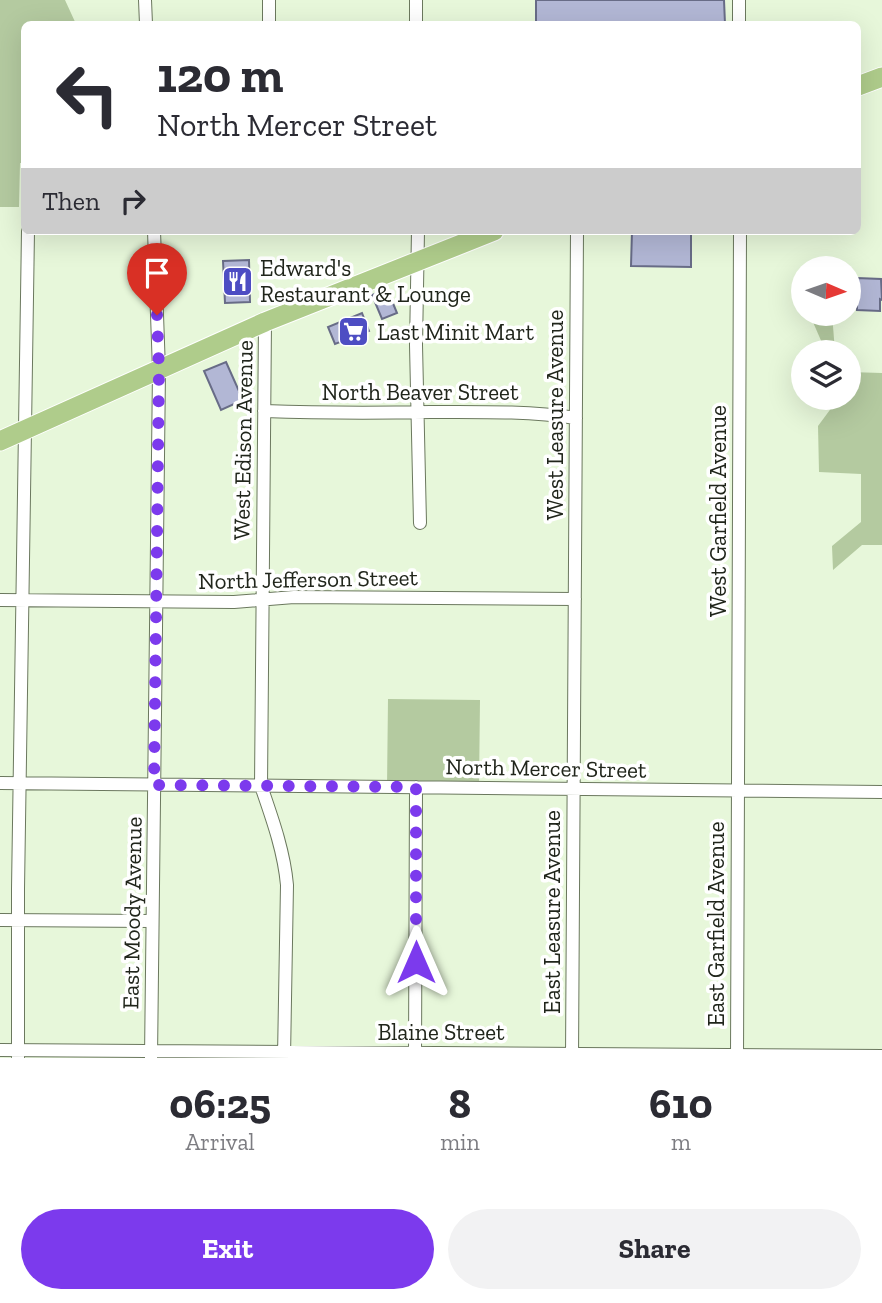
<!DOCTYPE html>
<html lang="en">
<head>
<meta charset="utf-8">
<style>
  body { margin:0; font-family:"Zilla Slab",serif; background:#f2f2f3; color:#2b2b33; height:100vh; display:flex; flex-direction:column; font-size:26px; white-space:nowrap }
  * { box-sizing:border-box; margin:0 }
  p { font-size:23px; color:#7c7c81 }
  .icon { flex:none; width:38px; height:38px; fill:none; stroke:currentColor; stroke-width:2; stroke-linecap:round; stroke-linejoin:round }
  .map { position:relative; height:1058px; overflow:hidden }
  .drawer { display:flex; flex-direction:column; background:#fff; flex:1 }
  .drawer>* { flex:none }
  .hud { position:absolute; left:21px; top:21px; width:840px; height:214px; border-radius:10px; box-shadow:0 7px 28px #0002; background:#fff; color:#2b2b33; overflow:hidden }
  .needle { width:46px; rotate:92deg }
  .fabs { position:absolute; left:791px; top:256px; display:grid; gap:14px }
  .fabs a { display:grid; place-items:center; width:70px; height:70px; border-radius:50%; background:#fff; box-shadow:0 7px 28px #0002; font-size:35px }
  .pin { position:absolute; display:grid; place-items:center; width:60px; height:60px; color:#fff; margin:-72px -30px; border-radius:50% 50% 50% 0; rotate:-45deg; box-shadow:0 0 7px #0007 }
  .pin .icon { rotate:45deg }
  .me { position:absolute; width:77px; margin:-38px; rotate:0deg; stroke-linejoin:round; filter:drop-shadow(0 0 5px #0008) }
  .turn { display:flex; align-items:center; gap:24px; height:147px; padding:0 21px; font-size:32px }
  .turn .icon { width:91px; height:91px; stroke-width:2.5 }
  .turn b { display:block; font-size:49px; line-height:60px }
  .then { display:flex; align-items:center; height:66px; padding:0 21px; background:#0003; gap:14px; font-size:26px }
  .eta { display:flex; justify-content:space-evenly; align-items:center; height:119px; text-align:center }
  .eta b { font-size:42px; font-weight:700; line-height:49px }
  .action { display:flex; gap:14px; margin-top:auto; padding:14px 21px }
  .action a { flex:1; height:80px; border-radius:42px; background:#7c3aed; color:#fff; font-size:28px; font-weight:700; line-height:80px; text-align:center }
  .action a+a { background:#f2f2f3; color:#2b2b33 }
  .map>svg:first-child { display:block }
  .green { fill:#b4caa0 }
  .building { fill:#b2b7d5; stroke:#686c87; stroke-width:2 }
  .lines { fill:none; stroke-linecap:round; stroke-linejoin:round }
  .street-casing { stroke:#6b785e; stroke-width:14 }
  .primary-casing { stroke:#fff; stroke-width:21 }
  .street { stroke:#fff; stroke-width:12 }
  .primary { stroke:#afcc8b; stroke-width:19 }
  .route { stroke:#7c3aed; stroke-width:12; stroke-dasharray:0 21.6 }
  .labels { text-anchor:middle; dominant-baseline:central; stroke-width:7; stroke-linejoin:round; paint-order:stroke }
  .poi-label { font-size:23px; fill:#20251b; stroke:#fff; text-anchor:start }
  .street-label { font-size:23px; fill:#20251b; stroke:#fff }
</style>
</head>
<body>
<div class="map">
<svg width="882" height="1058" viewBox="0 0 882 1058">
  <rect width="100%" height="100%" fill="#e7f7da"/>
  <!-- green -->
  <path class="green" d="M0,0h65l11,24h-52v139h-4l-1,44h-19z
    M809,313h23l3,39h-9z
    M849,372l33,1v172h-20l-29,25 -1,-24 29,-24v-48l-42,-2 -1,-46 17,-23 1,-6h13z
    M388,699l92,1 -1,88 -92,-1z"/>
  <!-- building -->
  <path class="building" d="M536,0h188l1,24h-189z
    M632,231h59v36l-60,-1z
    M249,260l1,42 -25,1 -2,-42z
    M857,278l24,1 1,21 -2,-1v12l-23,-1z
    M387,289l10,24 -15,6 -10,-24z
    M362,313l7,18 -34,13 -7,-17z
    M226,362l17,38 -22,10 -17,-39z"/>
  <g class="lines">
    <defs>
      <path id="street" d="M145,0l1,24
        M416,0v24
        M739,0v24
        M269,24v-24
        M418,231l-2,114 4,178
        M265,322l-4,464c11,32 23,65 26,99l-3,172
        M264,411c56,2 111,2 167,1 48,0 97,-1 145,6
        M0,600l234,2 60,-5 281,2
        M0,783l882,9
        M0,920l152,1
        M0,1050l882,6
        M18,1058v-169l10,-658
        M151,1058l8,-688 -5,-139
        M415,1058l1,-271
        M572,1058l5,-827
        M737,1058l3,-827"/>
      <path id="primary" d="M858,86l24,-9
        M0,441l265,-119 229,-91"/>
    </defs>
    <!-- street casing -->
    <use href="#street" class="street-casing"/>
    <!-- primary casing -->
    <use href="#primary" class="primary-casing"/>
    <!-- street -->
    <use href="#street" class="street"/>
    <!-- primary -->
    <use href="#primary" class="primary"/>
  </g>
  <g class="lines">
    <!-- route -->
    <path class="route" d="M157,315l2,55 -5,415 262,2v175"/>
  </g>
  <!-- icons -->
  <defs>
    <symbol id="restaurant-square" viewBox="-11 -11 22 22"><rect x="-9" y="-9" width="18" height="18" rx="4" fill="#4d4dc3" stroke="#fff"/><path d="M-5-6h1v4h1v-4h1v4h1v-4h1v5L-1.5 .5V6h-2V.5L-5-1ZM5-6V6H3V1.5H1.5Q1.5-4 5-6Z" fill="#fff"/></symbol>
    <symbol id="supermarket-square" viewBox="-11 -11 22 22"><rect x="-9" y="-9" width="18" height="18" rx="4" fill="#4d4dc3" stroke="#fff"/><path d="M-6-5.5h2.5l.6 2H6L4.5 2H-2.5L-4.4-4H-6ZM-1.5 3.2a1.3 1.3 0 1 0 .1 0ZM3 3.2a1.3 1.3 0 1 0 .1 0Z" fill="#fff"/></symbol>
  </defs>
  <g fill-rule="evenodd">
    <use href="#restaurant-square" x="220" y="264" width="35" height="35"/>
    <use href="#supermarket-square" x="336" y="314" width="35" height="35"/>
  </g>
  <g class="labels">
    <!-- poi labels -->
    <g class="poi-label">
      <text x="260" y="268">Edward's<tspan x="260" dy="26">Restaurant &amp; Lounge</tspan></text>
      <text x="377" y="332">Last Minit Mart</text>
    </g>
    <!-- street labels -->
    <g class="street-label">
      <text x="420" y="392">North Beaver Street</text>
      <text transform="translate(555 415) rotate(-90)">West Leasure Avenue</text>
      <text transform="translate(243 440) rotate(-89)">West Edison Avenue</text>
      <text transform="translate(718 511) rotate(-90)">West Garfield Avenue</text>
      <text transform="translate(308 579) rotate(-1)">North Jefferson Street</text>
      <text transform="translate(546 768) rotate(1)">North Mercer Street</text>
      <text transform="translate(552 912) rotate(-90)">East Leasure Avenue</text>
      <text transform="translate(132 913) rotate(-89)">East Moody Avenue</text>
      <text transform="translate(716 924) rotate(-90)">East Garfield Avenue</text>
      <text x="441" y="1032">Blaine Street</text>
    </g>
  </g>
</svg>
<div class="fabs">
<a><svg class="needle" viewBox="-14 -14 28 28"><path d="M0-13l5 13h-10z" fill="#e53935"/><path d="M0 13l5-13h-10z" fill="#7c7c81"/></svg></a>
<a><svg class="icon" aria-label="layers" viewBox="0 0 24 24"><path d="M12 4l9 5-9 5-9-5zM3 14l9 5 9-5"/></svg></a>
</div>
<div class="pin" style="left:157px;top:315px;background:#d93025"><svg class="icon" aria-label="arrive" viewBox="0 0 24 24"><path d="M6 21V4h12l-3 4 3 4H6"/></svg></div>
<svg class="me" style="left:416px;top:962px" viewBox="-20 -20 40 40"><path d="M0-17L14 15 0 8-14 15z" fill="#7c3aed" stroke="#fff" stroke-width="4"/></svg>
<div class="hud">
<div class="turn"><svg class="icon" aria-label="left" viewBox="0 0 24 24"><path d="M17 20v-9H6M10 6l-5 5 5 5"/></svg><div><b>120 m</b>North Mercer Street</div></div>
<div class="then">Then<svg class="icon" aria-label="right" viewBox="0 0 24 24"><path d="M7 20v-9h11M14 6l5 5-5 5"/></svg></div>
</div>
</div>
<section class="drawer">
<div class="eta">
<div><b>06:25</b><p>Arrival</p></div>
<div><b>8</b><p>min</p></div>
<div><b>610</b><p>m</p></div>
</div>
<div class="action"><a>Exit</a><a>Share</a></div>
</section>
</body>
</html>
